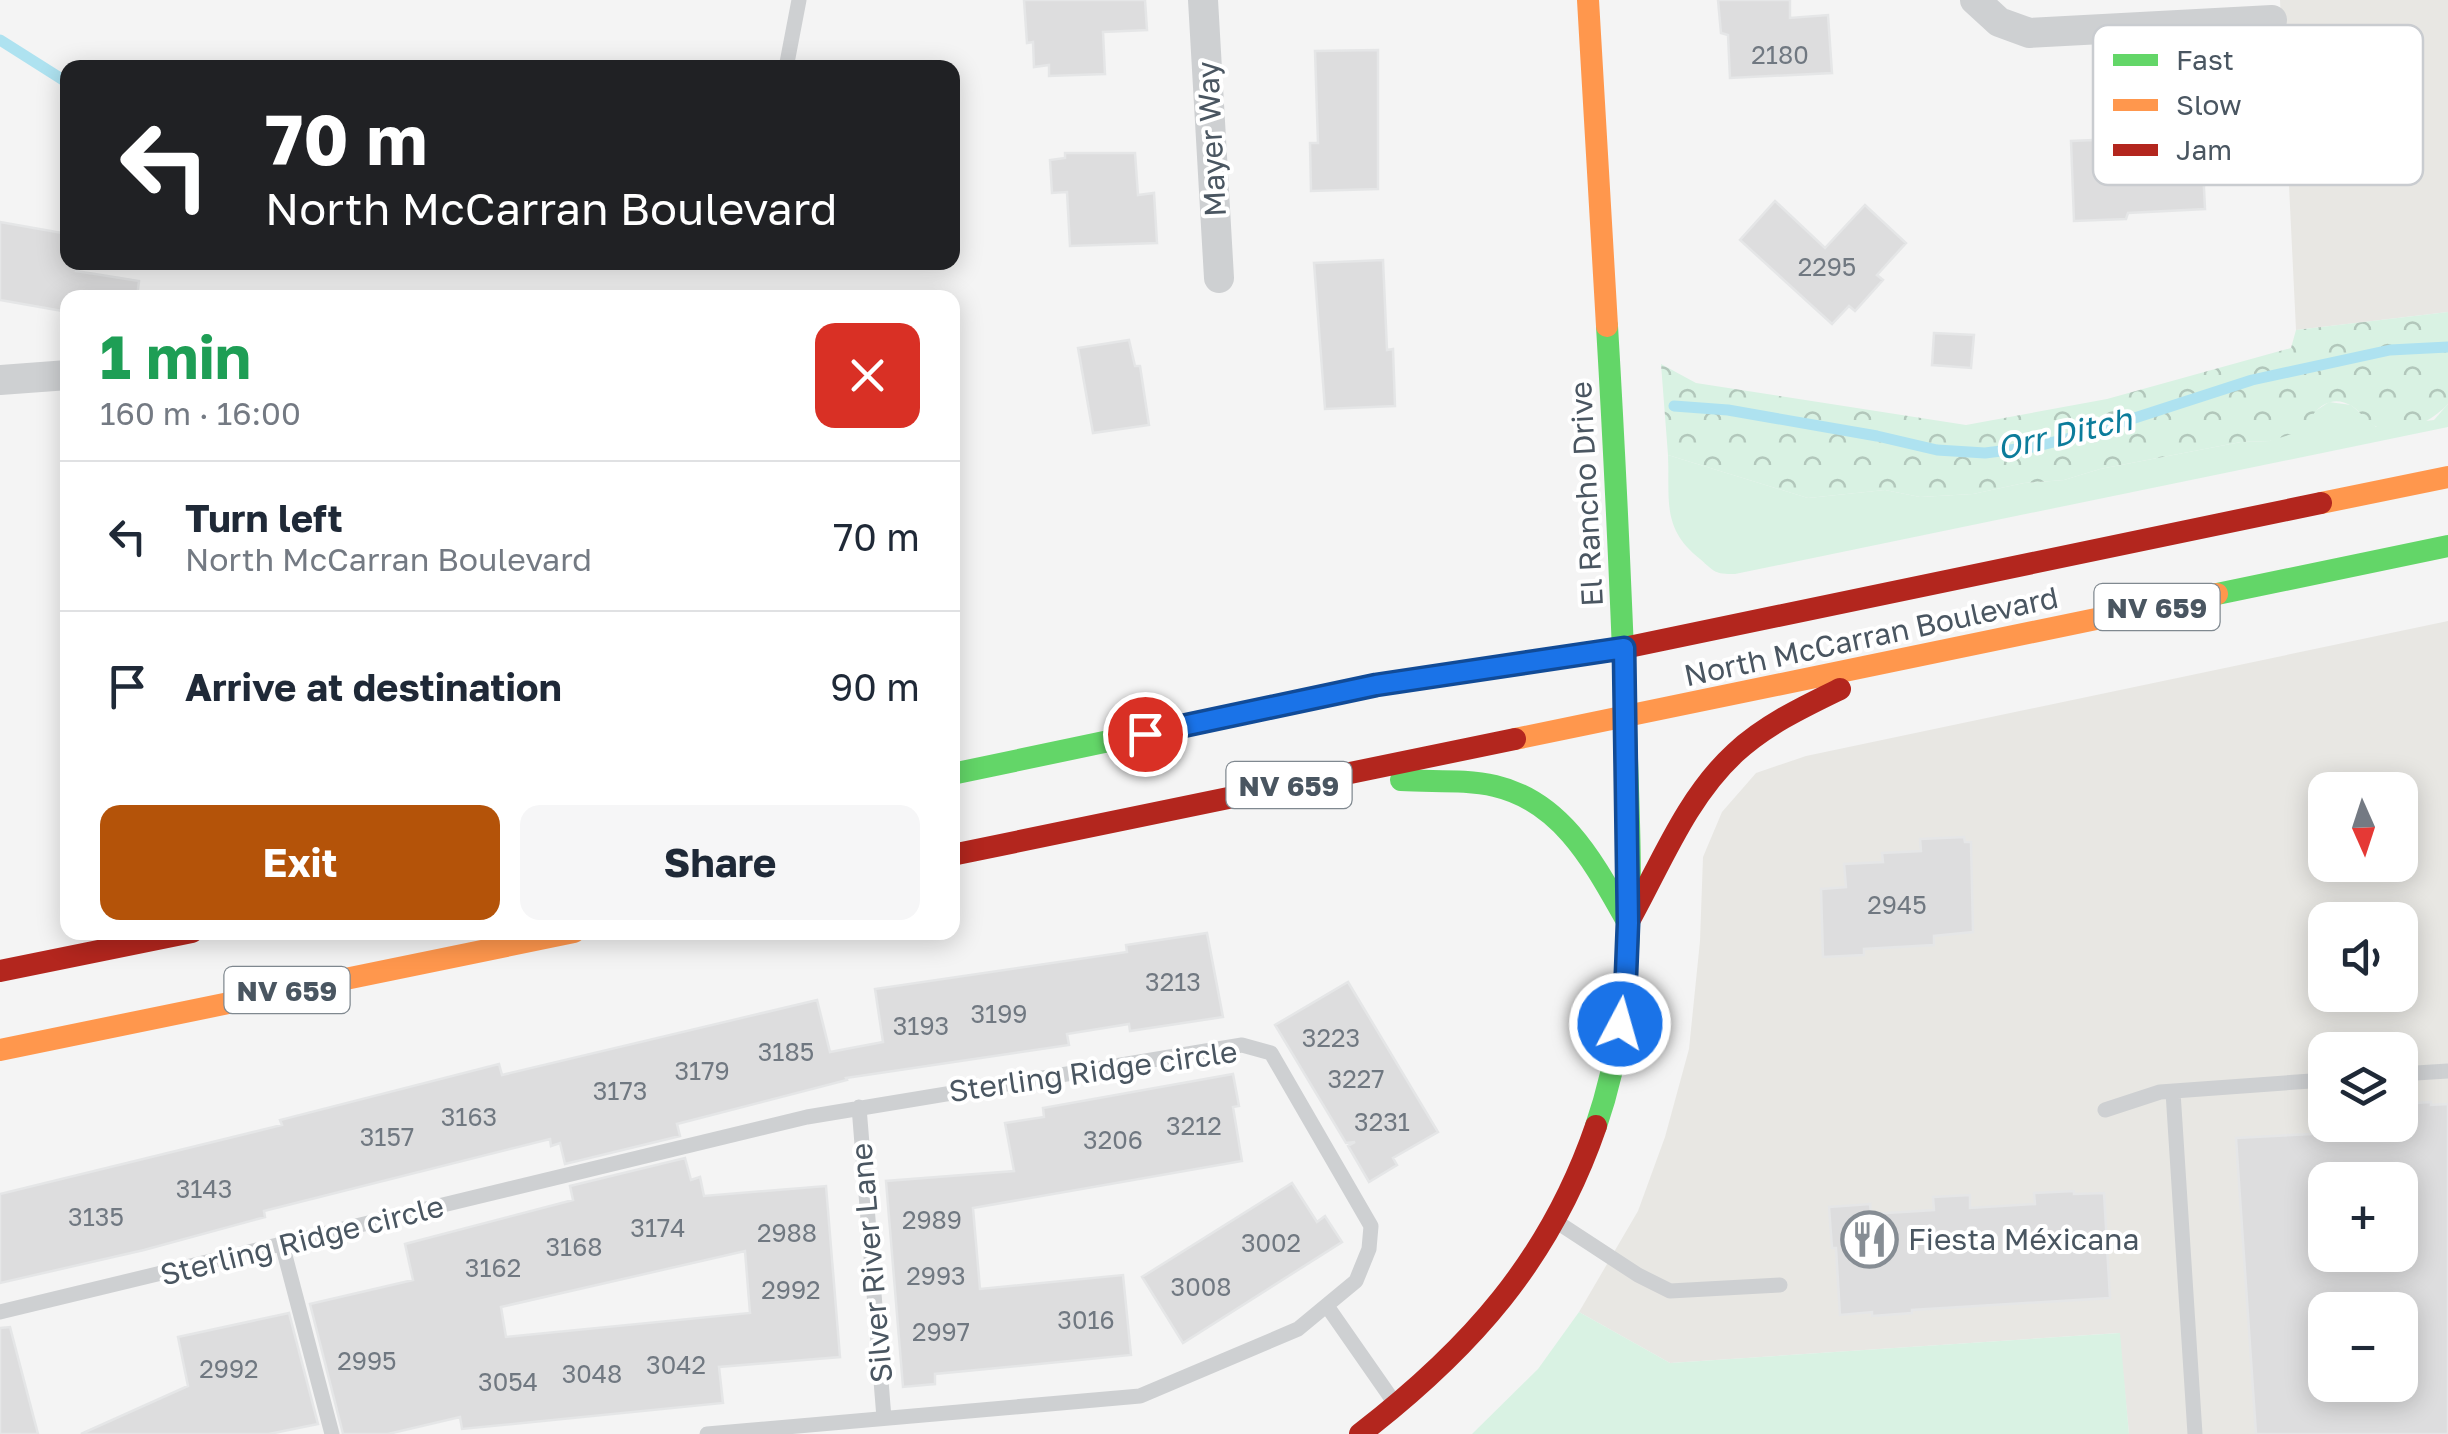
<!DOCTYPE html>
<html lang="en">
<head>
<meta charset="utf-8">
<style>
  body { margin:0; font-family:"Golos Text",sans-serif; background:#f6f6f7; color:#1f2937; height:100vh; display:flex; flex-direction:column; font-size:38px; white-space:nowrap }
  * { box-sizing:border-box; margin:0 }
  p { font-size:32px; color:#747a83 }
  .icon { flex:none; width:55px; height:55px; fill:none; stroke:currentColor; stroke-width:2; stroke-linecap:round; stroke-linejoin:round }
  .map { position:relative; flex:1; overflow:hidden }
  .side { position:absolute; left:60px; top:290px; width:900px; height:650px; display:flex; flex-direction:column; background:#fff; border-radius:20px; box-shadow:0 5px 25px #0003 }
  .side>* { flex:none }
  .top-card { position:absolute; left:60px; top:60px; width:900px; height:210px; border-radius:20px; box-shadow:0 5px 25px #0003; background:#202124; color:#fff; overflow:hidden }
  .needle { width:65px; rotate:177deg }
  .fabs { position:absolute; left:2308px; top:772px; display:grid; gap:20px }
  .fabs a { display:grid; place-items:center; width:110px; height:110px; border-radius:20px; background:#fff; box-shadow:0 5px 25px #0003; font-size:50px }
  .pin { position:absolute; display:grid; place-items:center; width:85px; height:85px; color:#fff; margin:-42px; border:5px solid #fff; border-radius:50%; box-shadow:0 2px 10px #0007 }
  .me { position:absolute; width:110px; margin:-55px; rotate:6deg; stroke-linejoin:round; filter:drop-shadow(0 0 8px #0008) }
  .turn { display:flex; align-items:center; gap:35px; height:210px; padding:0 40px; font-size:45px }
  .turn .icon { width:130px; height:130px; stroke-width:2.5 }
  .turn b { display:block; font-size:70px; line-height:85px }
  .round { display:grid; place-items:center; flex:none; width:105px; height:105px; border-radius:20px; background:#f6f6f7 }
  .overview { display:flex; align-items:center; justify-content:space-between; height:170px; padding:0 40px }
  h1 { font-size:60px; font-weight:700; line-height:75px; color:#1e9e55 }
  .action { display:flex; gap:20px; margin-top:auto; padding:20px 40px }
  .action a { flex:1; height:115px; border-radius:20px; background:#b45309; color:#fff; font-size:40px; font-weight:700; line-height:115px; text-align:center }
  .action a+a { background:#f6f6f7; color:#1f2937 }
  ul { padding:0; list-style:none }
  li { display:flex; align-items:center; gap:30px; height:150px; padding:0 40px; border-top:2px solid #e0e1e3 }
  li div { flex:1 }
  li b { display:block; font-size:38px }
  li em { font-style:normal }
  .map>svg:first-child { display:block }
  .commercial { fill:#e8e7e3; fill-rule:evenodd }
  .green { fill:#d9f2e3 }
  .forest { fill:url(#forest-crowns) }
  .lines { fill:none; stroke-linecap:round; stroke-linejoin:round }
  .stream { stroke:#aee2f0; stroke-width:11 }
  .building { fill:#ddddde; stroke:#e5e6e7; stroke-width:2.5; fill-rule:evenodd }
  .lane { stroke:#ced0d2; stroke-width:15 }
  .street { stroke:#ced0d2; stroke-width:30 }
  .fast { stroke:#63d668; stroke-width:22 }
  .slow { stroke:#ff974d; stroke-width:22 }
  .jam { stroke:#b3261e; stroke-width:22 }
  .route-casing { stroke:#114b97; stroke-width:25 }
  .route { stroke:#1a73e8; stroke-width:18 }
  .labels { text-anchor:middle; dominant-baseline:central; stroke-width:8; stroke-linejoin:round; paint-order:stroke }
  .number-label { font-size:25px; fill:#707881 }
  .shield { fill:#fff; stroke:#808990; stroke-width:2.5 }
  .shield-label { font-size:28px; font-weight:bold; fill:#4a5661 }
  .street-label { font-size:30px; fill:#4a5661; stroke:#fff }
  .poi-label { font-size:30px; fill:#4a5661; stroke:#fff; text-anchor:start }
  .water-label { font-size:32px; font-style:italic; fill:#0c7c9b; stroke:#fff }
  .key { fill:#fff; stroke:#c9ccd0; stroke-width:2.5 }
  .key-label { font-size:28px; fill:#4a5661 }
</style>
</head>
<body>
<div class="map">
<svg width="2448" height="1434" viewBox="0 0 2448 1434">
  <defs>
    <pattern id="forest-crowns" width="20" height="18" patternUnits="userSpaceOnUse" patternTransform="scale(2.5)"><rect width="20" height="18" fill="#d9f2e3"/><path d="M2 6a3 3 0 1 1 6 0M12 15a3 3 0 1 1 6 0" fill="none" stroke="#b2c7bb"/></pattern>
  </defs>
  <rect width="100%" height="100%" fill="#f4f4f4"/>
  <!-- commercial -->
  <path class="commercial" d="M2280,0h168v312l-152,18z
    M2448,621v813h-319l-10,-101 -449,30 -91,-51 59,-101 27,-74 24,-88 11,-108 3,-84 19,-45 34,-39 50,-17zM2325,790h75v75h-75zM2325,920h75v75h-75zM2325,1050h75v75h-75zM2325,1180h75v75h-75zM2325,1310h75v75h-75z"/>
  <!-- green -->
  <path class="green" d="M2329,402l22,3 25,22 58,-7 14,-16v23l-713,147c-21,0 -20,-2 -35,-15 -39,-31 -30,-59 -32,-104l140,43 77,-8 35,7 53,-3 51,-11 40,-3 36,-11 141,-27 29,-1z
    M1579,1312l91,51 450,-30 9,101h-657l66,-65z"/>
  <!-- forest -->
  <path class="forest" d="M2448,312v92c-16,17 -46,34 -71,23 -10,-4 -16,-15 -25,-21 -23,-14 -40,5 -48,24l-34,11 -29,1 -141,27 -36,11 -40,3 -51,11 -53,3 -35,-7 -77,8 -140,-43 -7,-91 35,19 270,42 141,-26 184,-51 5,-18z"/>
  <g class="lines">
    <!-- stream -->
    <path class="stream" d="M0,40l68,43
      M1674,406l54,4 149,26 60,14 48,3 48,-6 46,-11 173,-56 138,-30 58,-3"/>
  </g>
  <!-- building -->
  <path class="building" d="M1024,0h121l2,30 -44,2 2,42 -56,2v-11l-15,2 -1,-25 -6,1z
    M1718,0h72v18l38,-3 4,58 -102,5 -2,-43 -7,-2z
    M1378,50v139l-67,2 -1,-48h8l-3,-92z
    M2166,137l4,12 32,-2 3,62 -77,4 -2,6 -52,2 -3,-80z
    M1065,153h70l3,42 16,-2 3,50 -87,3 -3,-54 -15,1 -2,-33 15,-2z
    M1775,201l50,47 40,-43 41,38 -29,32 6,5 -28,31 -6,-5 -17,18 -92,-84z
    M0,222l68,12v28h9l-1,9 63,10 -2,17h-69v14l-68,-12z
    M1383,260l4,90 6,-1 2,57 -70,3 -11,-146z
    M1934,333l40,2 -3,33 -39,-3z
    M1129,340l6,26h5l9,59 -56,8 -15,-85z
    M1964,837l1,5h6l2,90 -39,4v9l-70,4v6l-41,2 -2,-68 25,-2 -2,-23 39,-2 -1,-9 39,-2 -1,-12z
    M1207,933l16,84 -93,14 -1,-7 -62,10 2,11 -223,33 1,2 -170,44 3,12 -115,28 -5,-21 -9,3 -1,-7 -286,72 1,6 -121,33 -144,33v-89l282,-69 -2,-5 219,-56 3,11 315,-75 13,52 53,-10 -8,-53 252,-37 -1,-7z
    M1348,982l90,150 -45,26 4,7 -28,17 -21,-36 7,-4 -9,1 -71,-118z
    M1233,1074l6,32 -6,1 9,54 -269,47 7,81 143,-14 8,80 -196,19v10l-32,3 -17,-206 128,-10 -9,-48 39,-6 -1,-9z
    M2431,1102v3l17,-1v330h-192l-20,-296 76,-4 -1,-9h89v-21zM2325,1180h75v75h-75zM2325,1310h75v75h-75z
    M685,1158l6,22 9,-3 4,19 122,-10 14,171 -121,10 4,36 -261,26 -2,-12 -72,17h-45l-33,-130 103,-24 -8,-36 168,-44 -3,-14zM745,1251l5,62 -244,24 -5,-30z
    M1292,1183l25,39 8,-6 17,26 -159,101 -41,-66z
    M2074,1191v3l30,-1 6,105 -198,12v3l-40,3v-4l-32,3 -4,-67h-4l-3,-41 41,-3 1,10 63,-4 -1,-13 37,-2v13l65,-4 -1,-11z
    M289,1313l29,111 -49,10h-188l107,-48 -10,-49z
    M10,1327l28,107h-38v-106z"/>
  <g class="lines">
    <!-- lane -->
    <path class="lane" d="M786,68l13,-68
      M2400,1074l48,-3
      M2173,1092l22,342
      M859,1107l25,311
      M2105,1110l55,-18 165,-12
      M1560,1224l78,51 32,16 110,-6
      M282,1244l50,190
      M1327,1306l69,99
      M0,1312l807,-195 435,-72 29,8 100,173 -2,23 -13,32 -58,48 -158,67 -433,38"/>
    <!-- street -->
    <path class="street" d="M1203,0l16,278
      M1975,0l24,22 30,11 243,-13
      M0,380l68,-5"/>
    <!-- fast -->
    <path class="fast" d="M2217,594l231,-48
      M952,774l424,-89 174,-26
      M1401,780c31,2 64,-1 94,6 69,16 101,81 133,137
      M1596,1126c44,-127 34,-266 30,-398 -5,-134 -11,-268 -19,-402"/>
    <!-- slow -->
    <path class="slow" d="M1588,0l19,326
      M2321,503l127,-26
      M1515,739l702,-145
      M0,1050l574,-118"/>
    <!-- jam -->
    <path class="jam" d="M1550,659l74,-11 697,-145
      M952,855l563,-116
      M1628,923c32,-57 58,-125 107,-170 30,-28 68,-46 105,-64
      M0,971l192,-39
      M1360,1434c110,-85 190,-174 236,-308"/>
  </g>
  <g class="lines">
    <defs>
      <path id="route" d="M1145,734l231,-49 248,-37 4,275 -3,76 -5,25"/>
    </defs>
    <!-- route casing -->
    <use href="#route" class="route-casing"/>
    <!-- route -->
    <use href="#route" class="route"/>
  </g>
  <!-- icons -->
  <defs>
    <symbol id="restaurant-ring" viewBox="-11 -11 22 22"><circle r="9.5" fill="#fff" stroke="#868d94" stroke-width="1.5"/><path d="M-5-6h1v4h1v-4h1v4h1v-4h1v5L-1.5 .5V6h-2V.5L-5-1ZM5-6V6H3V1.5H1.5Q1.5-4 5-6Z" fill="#868d94"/></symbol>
  </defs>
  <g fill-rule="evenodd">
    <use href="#restaurant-ring" x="1838" y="1208" width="63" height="63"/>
  </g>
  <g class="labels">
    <!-- number labels -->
    <g class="number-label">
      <text x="1780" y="54">2180</text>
      <text x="1827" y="266">2295</text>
      <text x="1897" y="904">2945</text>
      <text x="1173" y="981">3213</text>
      <text x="999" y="1013">3199</text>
      <text x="921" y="1025">3193</text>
      <text x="1331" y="1037">3223</text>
      <text x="786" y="1051">3185</text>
      <text x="702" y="1070">3179</text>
      <text x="1356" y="1078">3227</text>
      <text x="620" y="1090">3173</text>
      <text x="469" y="1116">3163</text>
      <text x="1382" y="1121">3231</text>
      <text x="1194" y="1125">3212</text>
      <text x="387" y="1136">3157</text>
      <text x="1113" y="1139">3206</text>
      <text x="204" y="1188">3143</text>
      <text x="96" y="1216">3135</text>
      <text x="932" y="1219">2989</text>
      <text x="658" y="1227">3174</text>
      <text x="787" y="1232">2988</text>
      <text x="1271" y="1242">3002</text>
      <text x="574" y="1246">3168</text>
      <text x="493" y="1267">3162</text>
      <text x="936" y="1275">2993</text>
      <text x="1201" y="1286">3008</text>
      <text x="791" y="1289">2992</text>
      <text x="1086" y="1319">3016</text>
      <text x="941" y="1331">2997</text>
      <text x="367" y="1360">2995</text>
      <text x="676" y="1364">3042</text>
      <text x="229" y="1368">2992</text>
      <text x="592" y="1373">3048</text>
      <text x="508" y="1381">3054</text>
    </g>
    <!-- shield labels -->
    <g class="shield">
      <rect x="2094.5" y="584" width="125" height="46" rx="8"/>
      <rect x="1226.5" y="762" width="125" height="46" rx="8"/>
      <rect x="224.5" y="967" width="125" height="46" rx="8"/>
    </g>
    <g class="shield-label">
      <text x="2157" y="607">NV 659</text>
      <text x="1289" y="785">NV 659</text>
      <text x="287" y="990">NV 659</text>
    </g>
    <!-- street labels -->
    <g class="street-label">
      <text transform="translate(1211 139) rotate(-93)">Mayer Way</text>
      <text transform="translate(1586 494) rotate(-93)">El Rancho Drive</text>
      <text transform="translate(1871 636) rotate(-12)">North McCarran Boulevard</text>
      <text transform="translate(1093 1071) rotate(-8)">Sterling Ridge circle</text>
      <text transform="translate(302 1240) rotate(-14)">Sterling Ridge circle</text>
      <text transform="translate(871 1263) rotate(-95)">Silver River Lane</text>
    </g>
    <!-- poi labels -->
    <g class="poi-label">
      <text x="1908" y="1239">Fiesta Méxicana</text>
    </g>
    <!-- water labels -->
    <g class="water-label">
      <text transform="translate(2064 433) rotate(-13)">Orr Ditch</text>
    </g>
  </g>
  <!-- legend -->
  <rect x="2093" y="25" width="330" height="160" rx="15" class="key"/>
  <rect x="2113" y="54" width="45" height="12" fill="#63d668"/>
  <rect x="2113" y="99" width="45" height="12" fill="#ff974d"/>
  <rect x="2113" y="144" width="45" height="12" fill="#b3261e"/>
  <g class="key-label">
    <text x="2176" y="70">Fast</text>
    <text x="2176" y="115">Slow</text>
    <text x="2176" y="160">Jam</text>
  </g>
</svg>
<div class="fabs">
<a><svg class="needle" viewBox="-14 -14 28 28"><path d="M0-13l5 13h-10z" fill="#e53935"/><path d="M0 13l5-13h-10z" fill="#747a83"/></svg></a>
<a><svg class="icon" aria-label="sound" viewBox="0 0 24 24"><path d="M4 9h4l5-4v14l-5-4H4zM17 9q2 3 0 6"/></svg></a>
<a><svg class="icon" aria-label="layers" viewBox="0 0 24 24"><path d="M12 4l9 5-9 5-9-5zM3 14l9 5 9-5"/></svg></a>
<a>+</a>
<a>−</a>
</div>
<div class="pin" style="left:1145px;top:734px;background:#d93025"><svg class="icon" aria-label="arrive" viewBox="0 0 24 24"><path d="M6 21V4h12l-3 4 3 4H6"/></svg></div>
<svg class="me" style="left:1620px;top:1024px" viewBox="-20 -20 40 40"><circle r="17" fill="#1a73e8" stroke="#fff" stroke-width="3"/><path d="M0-11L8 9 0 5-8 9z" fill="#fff"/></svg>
<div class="top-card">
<div class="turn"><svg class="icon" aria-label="left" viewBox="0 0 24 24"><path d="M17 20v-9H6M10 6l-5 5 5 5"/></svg><div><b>70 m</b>North McCarran Boulevard</div></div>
</div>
<section class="side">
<div class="overview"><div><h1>1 min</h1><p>160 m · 16:00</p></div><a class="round" style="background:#d93025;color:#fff"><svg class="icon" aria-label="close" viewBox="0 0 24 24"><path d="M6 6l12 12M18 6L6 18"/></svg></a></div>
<ul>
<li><svg class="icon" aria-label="left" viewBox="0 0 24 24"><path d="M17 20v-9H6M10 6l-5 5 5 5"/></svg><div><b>Turn left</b><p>North McCarran Boulevard</p></div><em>70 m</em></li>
<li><svg class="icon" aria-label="arrive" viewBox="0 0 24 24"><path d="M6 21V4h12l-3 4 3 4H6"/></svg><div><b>Arrive at destination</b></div><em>90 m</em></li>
</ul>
<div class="action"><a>Exit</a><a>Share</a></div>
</section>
</div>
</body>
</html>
